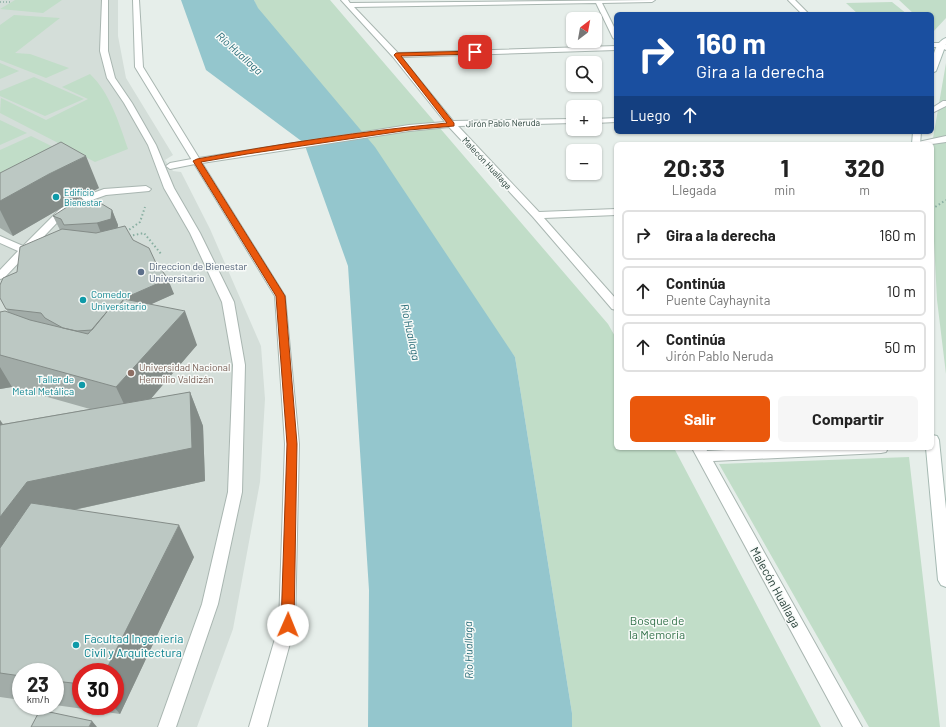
<!DOCTYPE html>
<html lang="es">
<head>
<meta charset="utf-8">
<style>
  body { margin:0; font-family:Barlow,sans-serif; background:#f6f6f6; color:#222; height:100vh; display:flex; flex-direction:column; font-size:15px; white-space:nowrap }
  * { box-sizing:border-box; margin:0 }
  p { font-size:13px; color:#767676 }
  .icon { flex:none; width:22px; height:22px; fill:none; stroke:currentColor; stroke-width:2; stroke-linecap:round; stroke-linejoin:round }
  .map { position:relative; flex:1; overflow:hidden }
  .drawer { position:absolute; left:614px; top:142px; width:320px; height:308px; display:flex; flex-direction:column; background:#fff; border-radius:6px; box-shadow:0 1px 3px #0004 }
  .drawer>* { flex:none }
  .guide { position:absolute; left:614px; top:12px; width:320px; height:122px; border-radius:6px; box-shadow:0 1px 3px #0004; background:#1a4fa0; color:#fff; overflow:hidden }
  .needle { width:26px; rotate:31deg }
  .buttons { position:absolute; left:566px; top:12px; display:grid; gap:8px }
  .buttons a { display:grid; place-items:center; width:36px; height:36px; border-radius:6px; background:#fff; box-shadow:0 1px 3px #0004; font-size:20px }
  .speed { position:absolute; left:12px; top:663px; display:flex; gap:8px; font-size:20px; font-weight:700; text-align:center }
  .speed>* { display:grid; place-content:center; width:52px; height:52px; border-radius:50%; background:#fff; box-shadow:0 1px 3px #0004; line-height:1 }
  .speed small { font-size:10px; font-weight:400 }
  .speed .limit { border:6px solid #d22; background:#fff; color:#111 }
  .pin { position:absolute; display:grid; place-items:center; width:34px; height:34px; color:#fff; margin:-17px; border-radius:8px; box-shadow:0 2px 6px #0006 }
  .me { position:absolute; width:44px; margin:-22px; rotate:1deg; stroke-linejoin:round; filter:drop-shadow(0 0 3px #0008) }
  .turn { display:flex; align-items:center; gap:14px; height:84px; padding:0 16px; font-size:18px }
  .turn .icon { width:52px; height:52px; stroke-width:2.5 }
  .turn b { display:block; font-size:28px; line-height:34px }
  .then { display:flex; align-items:center; height:38px; padding:0 16px; background:#0003; gap:8px; font-size:15px }
  .eta { display:flex; justify-content:space-evenly; align-items:center; height:68px; text-align:center }
  .eta b { font-size:24px; font-weight:700; line-height:28px }
  .button { display:flex; gap:8px; margin-top:auto; padding:8px 16px }
  .button a { flex:1; height:46px; border-radius:6px; background:#ea580c; color:#fff; font-size:16px; font-weight:700; line-height:46px; text-align:center }
  .button a+a { background:#f6f6f6; color:#222 }
  ul { padding:0; list-style:none }
  li { display:flex; align-items:center; gap:12px; height:50px; margin:0 8px 6px; padding:0 8px; border:2px solid #e0e0e0; border-radius:6px }
  li div { flex:1 }
  li b { display:block; font-size:15px }
  li em { font-style:normal }
  .map>svg:first-child { display:block }
  .built { fill:#d4ded9; fill-rule:evenodd }
  .green { fill:#c1ddc8 }
  .water { fill:#94c6cd }
  .lines { fill:none; stroke-linecap:round; stroke-linejoin:round }
  .lane-casing { stroke:#a9b6b1; stroke-width:2 }
  .street-casing { stroke:#a9b6b1; stroke-width:2 }
  .secondary-casing { stroke:#a5b9b2; stroke-width:2 }
  .path-far1 { stroke:#89afa2; stroke-width:1.5; stroke-dasharray:1 2; stroke-linecap:butt }
  .path { stroke:#89afa2; stroke-width:2; stroke-dasharray:1.5 2.5; stroke-linecap:butt }
  .lane { fill:#fff; fill-rule:evenodd }
  .street { fill:#fff; fill-rule:evenodd }
  .secondary { fill:#fff; fill-rule:evenodd }
  .wall { fill:#a2aca8; fill-rule:evenodd }
  .shaded-wall { fill:#848c88 }
  .building { fill:#bcc8c3; stroke:#848c88 }
  .route { fill:#ea580c; stroke:#983908 }
  .culture-dot { fill:#0f9aa8; stroke:#f7faf8; stroke-width:1.5 }
  .service-dot { fill:#5c6f8a; stroke:#f7faf8; stroke-width:1.5 }
  .education-dot { fill:#8d6e63; stroke:#f7faf8; stroke-width:1.5 }
  .labels { text-anchor:middle; dominant-baseline:central; stroke-width:3; stroke-linejoin:round; paint-order:stroke }
  .far-street-label { font-size:9px; fill:#263f38; stroke:#f7faf8 }
  .far-culture-label { font-size:9px; fill:#0d838f; stroke:#f7faf8; text-anchor:start }
  .service-label { font-size:10px; fill:#4e5e75; stroke:#f7faf8; text-anchor:start }
  .culture-label { font-size:10px; fill:#0d838f; stroke:#f7faf8; text-anchor:start }
  .education-label { font-size:10px; fill:#785e54; stroke:#f7faf8; text-anchor:start }
  .water-label { font-size:11px; font-style:italic; fill:#256a76; stroke:#f7faf8 }
  .near-street-label { font-size:12px; fill:#263f38; stroke:#f7faf8 }
  .near-park-label { font-size:12px; fill:#34724b; stroke:#f7faf8 }
  .near-culture-label { font-size:12px; fill:#0d838f; stroke:#f7faf8; text-anchor:start }
</style>
</head>
<body>
<div class="map">
<svg width="946" height="727" viewBox="0 0 946 727">
  <rect width="100%" height="100%" fill="#e6eeea"/>
  <!-- built -->
  <path class="built" d="M0,0h118v36l8,42 47,77 -8,5 8,11 8,1 29,57 51,117 4,53 -5,83 -27,147 -36,98h-197zM21,672h34v34h-34zM81,672h34v34h-34z"/>
  <!-- green -->
  <path class="green" d="M15,0h47l-19,13 -43,-4z
    M254,0h76l278,324 8,14v110h58l147,279h-249v-14l-57,-356 -258,-349z
    M899,0h47v18l-13,14 -1,-18h-18z
    M892,2l15,12h-49l-12,-11z
    M14,15l46,3 -45,35 15,1 39,14 -23,10 -46,-18v-35z
    M0,63l19,8 -19,8z
    M946,63v311l-9,-74 -5,-98v-58z
    M90,74c20,19 29,49 38,75l-33,13 -95,-49 1,-15 45,22 42,-21 -26,-12z
    M34,77l50,22 -39,17 -45,-20v-5z
    M0,120l27,13 -27,12z
    M31,136l51,25 -82,40v-51z
    M909,457l31,270h-71l-150,-263z"/>
  <!-- water -->
  <path class="water" d="M181,0h73l4,8 117,139 140,210 57,356v14h-204l1,-137 -21,-324 -44,-123 -98,-73z"/>
  <g class="lines">
    <defs>
      <path id="lane" d="M102,0h6v51l7,27 17,25 24,42 18,43 26,45 34,69 11,63 -3,127 -24,112 -42,123h-18l44,-123 26,-112 5,-127 -11,-63 -32,-69 -26,-45 -16,-43 -24,-42 -17,-25 -7,-27z
        M197,158l4,3 -1,2 -30,6 -4,-3 4,-3z"/>
      <path id="street" d="M133,0h6l4,67 56,91 210,-33 36,-3 -52,-65 -52,-57h7l2,3 305,-3 -3,2 -50,1 14,28v9l-3,-2 -17,-35 -242,4 44,46 218,-7v4l-215,7 52,64 120,-2v4l-115,3 81,86 77,-3v6l-72,3 72,81v11l-4,-1 -79,-92 -84,-90 -40,4 -207,32 83,133 14,148 -4,181 -28,102h-18l30,-102 6,-181 -10,-148 -140,-229z
        M788,0h7l14,14h-7z
        M932,43h9l5,2v5l-6,-3h-8z
        M943,101h3v5l-14,7v-5z
        M616,118v4l-21,1v-4z
        M946,136v6l-14,2h-15l1,-2z
        M146,186l5,3 -2,2 -43,4 -34,12 -68,71 -4,1v-9l18,-19 -18,-8v-7l23,10 43,-43 38,-14z
        M692,448h14l1,3 57,-3h124l-2,4 -5,1 -168,8 149,266h-19z"/>
      <path id="secondary" d="M946,38v6l-10,27 -4,2c0,-12 1,-30 14,-35z
        M913,132h8l-1,12h-8z
        M932,435l5,1 2,4 7,69v78l-5,-2 -3,-5 -12,-132h6z"/>
    </defs>
    <!-- lane casing -->
    <use href="#lane" class="lane-casing"/>
    <!-- street casing -->
    <use href="#street" class="street-casing"/>
    <!-- secondary casing -->
    <use href="#secondary" class="secondary-casing"/>
    <!-- path-far1 -->
    <path class="path-far1" d="M0,2h11"/>
    <!-- path -->
    <path class="path" d="M932,209l14,-9
      M126,232l14,-10 5,-15
      M129,236l15,-3 18,22"/>
    <!-- lane -->
    <use href="#lane" class="lane"/>
    <!-- street -->
    <use href="#street" class="street"/>
    <!-- secondary -->
    <use href="#secondary" class="secondary"/>
  </g>
  <!-- wall -->
  <path class="wall" d="M0,173l99,15 -36,19 -50,29 -13,-8z
    M89,205l23,5 6,15 -1,3 16,12 22,21 19,33 -23,10 46,41 -47,54 40,-7 13,34 2,55 -131,29 120,47 -74,157 -65,-9v-33h-34v28l-21,-3v-277l3,4 87,-15 -78,-22 -12,2v-77h8l-8,-14 17,-26 43,-42 -7,-14zM81,672h34v34h-34z"/>
  <!-- shaded-wall -->
  <path class="shaded-wall" d="M86,156l13,32 -36,19 -50,29 -13,-26v-9l49,-27z
    M112,210l6,15 -1,9 -14,4 -6,-15z
    M168,279l6,15 -40,18 -30,33 23,-48z
    M185,311l12,34 -65,76 -16,-34z
    M0,367l12,20 -12,2z
    M190,392l13,34 2,55 -155,34 -50,69v-67l27,-35z
    M0,420l8,13 -8,14z
    M179,525l15,32 -74,157 -7,-8h2v-34h-10z
    M92,721l5,6h-8z"/>
  <!-- building -->
  <path class="building" d="M61,142l25,14 -37,18 -49,27v-28z
    M81,198l8,7 13,-1 10,6 -1,9 -14,4 -33,2 -3,-6 -8,-3z
    M125,226l8,14 16,8 6,13 13,18 -41,18v2h-3l-8,10 -6,-1 -18,22 -15,1 -14,-3 -18,-10 -4,-5 -35,-4 -6,-11v-13l3,-7 14,-6 3,-25 42,-18 34,4z
    M124,299l61,12 -69,76 -116,-32v-43l5,-1 25,9 58,14 22,-26 6,1z
    M190,392l2,56 -165,34 -27,35v-92z
    M31,503l148,22 -74,147h-24v12l-26,-3v-9h-34v4l-21,-3v-125z
    M40,710l52,11 -3,6h-58z"/>
  <!-- route -->
  <path class="route" d="M477,51l1,1 -3,2 -74,2 53,67v3l-45,4 -162,24 -46,8 84,134 12,148 -3,181 -2,4 -4,2 -5,-2 -2,-4 6,-181 -11,-148 -83,-135 4,-2c82,-15 166,-28 250,-36l-53,-68 2,-2z"/>
  <!-- markers -->
  <g class="culture-dot">
    <circle cx="56" cy="197" r="4"/>
    <circle cx="83" cy="300" r="4"/>
    <circle cx="82" cy="385" r="4"/>
    <circle cx="76" cy="645" r="4"/>
  </g>
  <circle class="service-dot" cx="141" cy="272" r="4"/>
  <circle class="education-dot" cx="131" cy="373" r="4"/>
  <g class="labels">
    <!-- far-street labels -->
    <g class="far-street-label">
      <text transform="translate(503 123) rotate(-1)">Jirón Pablo Neruda</text>
      <text transform="translate(487 163) rotate(47)">Malecón Huallaga</text>
    </g>
    <!-- far-culture labels -->
    <g class="far-culture-label">
      <text x="64" y="192">Edificio<tspan x="64" dy="10">Bienestar</tspan></text>
    </g>
    <!-- service labels -->
    <g class="service-label">
      <text x="149" y="266">Direccion de Bienestar<tspan x="149" dy="12">Universitario</tspan></text>
    </g>
    <!-- culture labels -->
    <g class="culture-label">
      <text x="91" y="294">Comedor<tspan x="91" dy="12">Universitario</tspan></text>
      <text x="74" y="379" text-anchor="end">Taller de<tspan x="74" dy="12">Metal Metálica</tspan></text>
    </g>
    <!-- education labels -->
    <g class="education-label">
      <text x="139" y="367">Universidad Nacional<tspan x="139" dy="12">Hermilio Valdizán</tspan></text>
    </g>
    <!-- water labels -->
    <g class="water-label">
      <text transform="translate(240 53) rotate(42)">Río Huallaga</text>
      <text transform="translate(411 332) rotate(78)">Río Huallaga</text>
      <text transform="translate(468 650) rotate(-91)">Río Huallaga</text>
    </g>
    <!-- near-street labels -->
    <g class="near-street-label">
      <text transform="translate(776 587) rotate(61)">Malecón Huallaga</text>
    </g>
    <!-- near-park labels -->
    <g class="near-park-label">
      <text x="657" y="620">Bosque de<tspan x="657" dy="14">la Memoria</tspan></text>
    </g>
    <!-- near-culture labels -->
    <g class="near-culture-label">
      <text x="84" y="638">Facultad Ingenieria<tspan x="84" dy="14">Civil y Arquitectura</tspan></text>
    </g>
  </g>
</svg>
<div class="buttons">
<a><svg class="needle" viewBox="-14 -14 28 28"><path d="M0-13l5 13h-10z" fill="#e53935"/><path d="M0 13l5-13h-10z" fill="#767676"/></svg></a>
<a><svg class="icon" aria-label="search" viewBox="0 0 24 24"><circle cx="10" cy="10" r="6"/><path d="M15 15l6 6"/></svg></a>
<a>+</a>
<a>−</a>
</div>
<div class="speed"><div>23<small>km/h</small></div><div class="limit">30</div></div>
<div class="pin" style="left:475px;top:52px;background:#d93025"><svg class="icon" aria-label="arrive" viewBox="0 0 24 24"><path d="M6 21V4h12l-3 4 3 4H6"/></svg></div>
<svg class="me" style="left:288px;top:625px" viewBox="-20 -20 40 40"><circle r="19" fill="#fff"/><path d="M0-13L10 11 0 6-10 11z" fill="#ea580c"/></svg>
<div class="guide">
<div class="turn"><svg class="icon" aria-label="right" viewBox="0 0 24 24"><path d="M7 20v-9h11M14 6l5 5-5 5"/></svg><div><b>160 m</b>Gira a la derecha</div></div>
<div class="then">Luego<svg class="icon" aria-label="ahead" viewBox="0 0 24 24"><path d="M12 20V5M6 11l6-6 6 6"/></svg></div>
</div>
<section class="drawer">
<div class="eta">
<div><b>20:33</b><p>Llegada</p></div>
<div><b>1</b><p>min</p></div>
<div><b>320</b><p>m</p></div>
</div>
<ul>
<li><svg class="icon" aria-label="right" viewBox="0 0 24 24"><path d="M7 20v-9h11M14 6l5 5-5 5"/></svg><div><b>Gira a la derecha</b></div><em>160 m</em></li>
<li><svg class="icon" aria-label="ahead" viewBox="0 0 24 24"><path d="M12 20V5M6 11l6-6 6 6"/></svg><div><b>Continúa</b><p>Puente Cayhaynita</p></div><em>10 m</em></li>
<li><svg class="icon" aria-label="ahead" viewBox="0 0 24 24"><path d="M12 20V5M6 11l6-6 6 6"/></svg><div><b>Continúa</b><p>Jirón Pablo Neruda</p></div><em>50 m</em></li>
</ul>
<div class="button"><a>Salir</a><a>Compartir</a></div>
</section>
</div>
</body>
</html>
